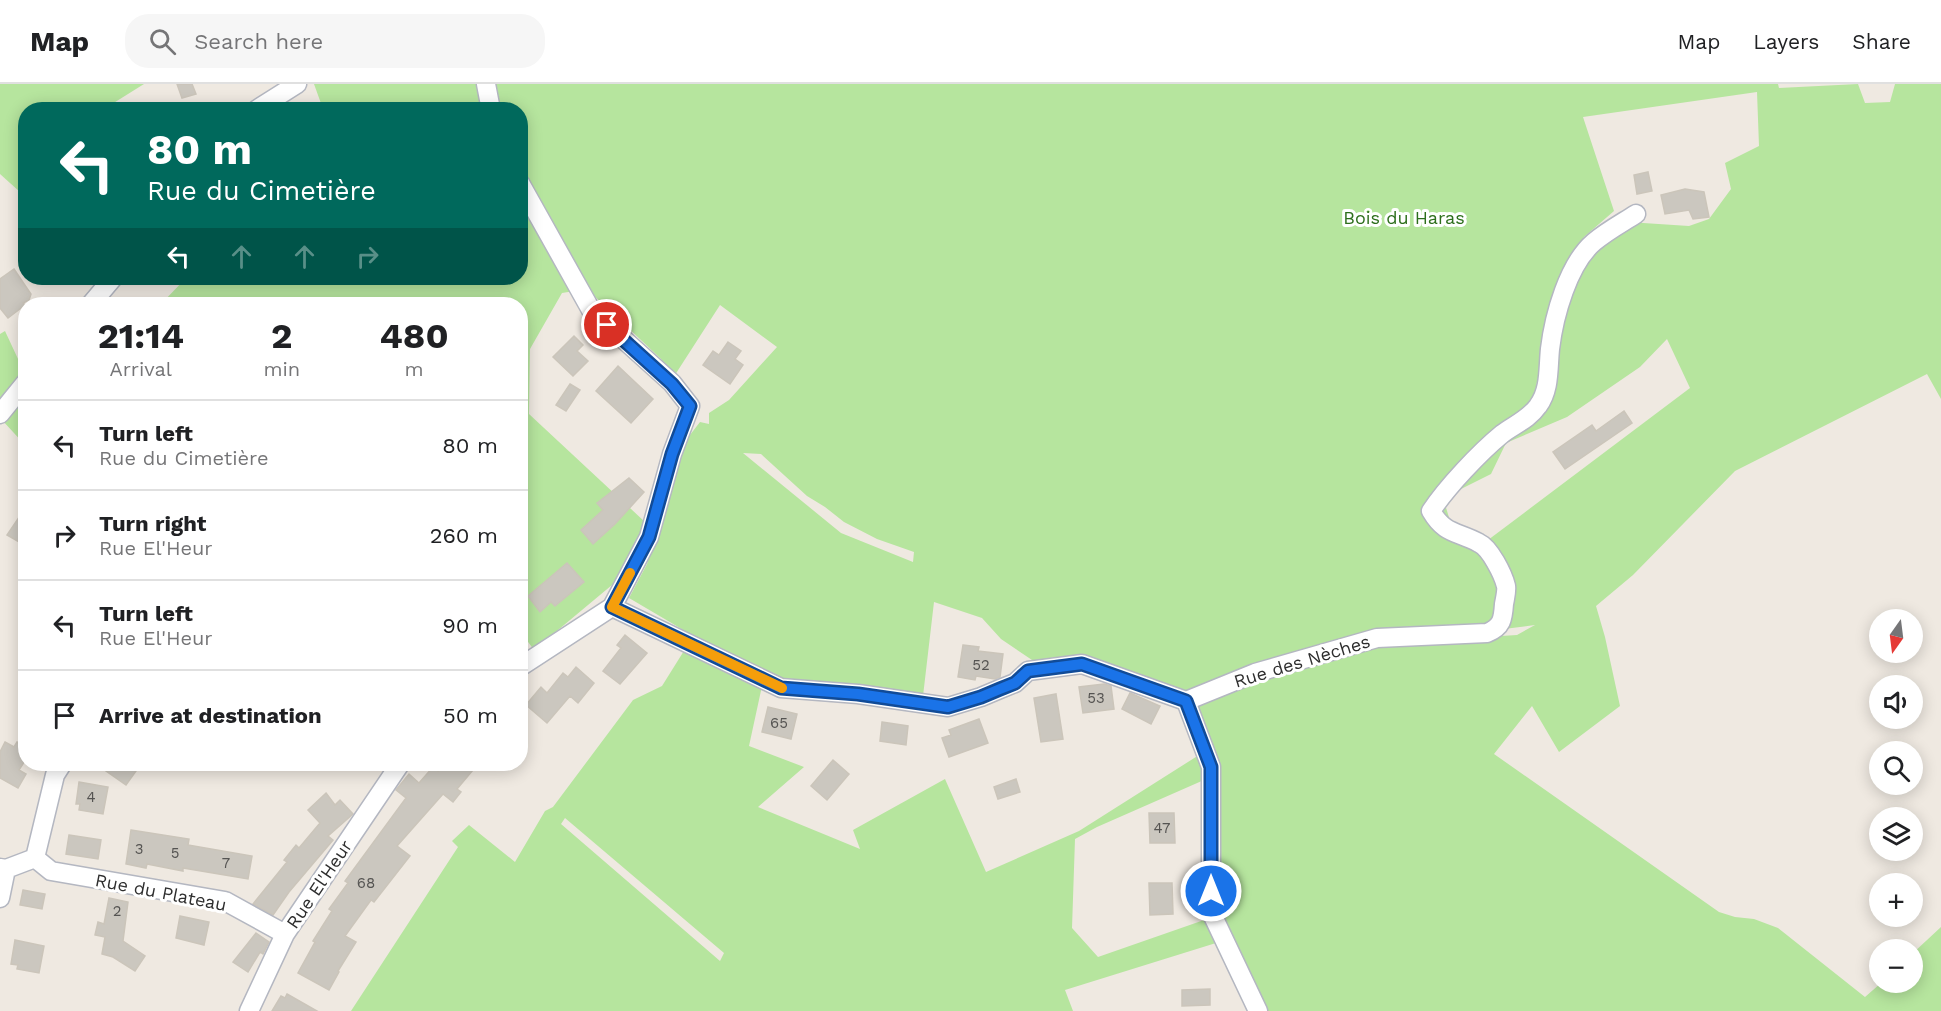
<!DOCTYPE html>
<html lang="en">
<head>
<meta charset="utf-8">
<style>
  body { margin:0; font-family:"Work Sans",sans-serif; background:#f6f6f6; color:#202124; height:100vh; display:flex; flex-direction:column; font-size:22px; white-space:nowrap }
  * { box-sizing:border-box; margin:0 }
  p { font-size:20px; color:#757577 }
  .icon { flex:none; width:33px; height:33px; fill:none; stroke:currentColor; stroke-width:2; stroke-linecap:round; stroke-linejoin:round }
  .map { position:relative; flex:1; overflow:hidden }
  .panel { position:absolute; left:18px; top:213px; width:510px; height:474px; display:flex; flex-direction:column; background:#fff; border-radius:24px; box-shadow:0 3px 15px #0003 }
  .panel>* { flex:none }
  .banner { position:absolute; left:18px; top:18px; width:510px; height:183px; border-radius:24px; box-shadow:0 3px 15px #0003; background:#00695c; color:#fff; overflow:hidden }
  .needle { width:39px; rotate:194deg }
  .tools { position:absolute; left:1869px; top:525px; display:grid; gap:12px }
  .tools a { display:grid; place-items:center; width:54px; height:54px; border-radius:50%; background:#fff; box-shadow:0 3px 15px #0003; font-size:30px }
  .pin { position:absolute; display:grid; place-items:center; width:51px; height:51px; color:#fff; margin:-26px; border:3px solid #fff; border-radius:50%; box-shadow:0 2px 6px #0007 }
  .me { position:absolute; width:66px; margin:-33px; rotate:0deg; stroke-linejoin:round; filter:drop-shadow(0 0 4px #0008) }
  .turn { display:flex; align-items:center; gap:21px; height:126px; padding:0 30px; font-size:27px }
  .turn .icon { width:78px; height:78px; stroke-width:2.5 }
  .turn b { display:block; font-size:42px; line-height:51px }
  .lanes { display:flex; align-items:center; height:57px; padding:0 30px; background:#0003; justify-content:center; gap:30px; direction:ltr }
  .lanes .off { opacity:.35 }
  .eta { display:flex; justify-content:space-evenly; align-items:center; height:102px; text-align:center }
  .eta b { font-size:36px; font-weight:700; line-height:42px }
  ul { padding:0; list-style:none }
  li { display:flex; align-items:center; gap:18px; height:90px; padding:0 30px; border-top:2px solid #e0e0e0 }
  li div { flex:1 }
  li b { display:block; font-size:22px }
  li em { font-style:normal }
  header { display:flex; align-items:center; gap:36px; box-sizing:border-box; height:84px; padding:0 30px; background:#fff; border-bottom:2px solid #e0e0e0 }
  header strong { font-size:28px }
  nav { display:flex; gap:33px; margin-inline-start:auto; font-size:21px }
  .search { width:420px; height:54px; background:#f6f6f6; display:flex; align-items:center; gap:15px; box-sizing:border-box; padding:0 21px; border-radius:24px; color:#757577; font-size:22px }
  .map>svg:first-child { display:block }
  .green { fill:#b6e59e; fill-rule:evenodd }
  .building { fill:#cbc7bf; stroke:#cbc5ba; stroke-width:1.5 }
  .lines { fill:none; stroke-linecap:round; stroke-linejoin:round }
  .minor-casing { stroke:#b4b7c1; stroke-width:21 }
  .minor { stroke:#fff; stroke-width:18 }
  .route-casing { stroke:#114b97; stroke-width:15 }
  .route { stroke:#1a73e8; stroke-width:10 }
  .slow { stroke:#f59e0b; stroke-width:10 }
  .labels { text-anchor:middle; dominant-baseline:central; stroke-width:6; stroke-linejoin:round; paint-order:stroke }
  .number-label { font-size:15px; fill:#555452 }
  .park-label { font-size:18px; fill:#2c6e1b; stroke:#fff }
  .street-label { font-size:18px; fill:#2e2e2e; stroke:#fff }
</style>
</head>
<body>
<header>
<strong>Map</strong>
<div class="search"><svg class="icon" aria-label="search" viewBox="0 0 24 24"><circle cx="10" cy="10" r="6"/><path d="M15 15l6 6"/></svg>Search here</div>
<nav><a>Map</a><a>Layers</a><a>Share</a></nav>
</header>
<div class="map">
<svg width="1941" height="927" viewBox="0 0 1941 927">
  <rect width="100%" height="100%" fill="#efe9e1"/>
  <!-- green -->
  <path class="green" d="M0,0h144l-40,25 -78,1 -1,79 -5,3 -20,-18z
    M314,0h1464l1,4 79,-4 7,19 25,-1 5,-18h46v315l-14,-25 -192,97 -102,104 -37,31 9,31 15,69 -61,46 -27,-46 -38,48 225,158 16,5 19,2 24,9 87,69 16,-14 31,-1 1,-29 28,-26v84h-678l-48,-100 -1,-142 -22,-58 10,-12 134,-45 69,-12 112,-7 18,-10 -31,4 5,-46 -21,-43 202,-152 -23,-49 -27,28 -73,50 -61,26 -15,31 -48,24 13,42 28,14 12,22 2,30 -5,19 -9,4 -115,2 -188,63 -71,-29 -55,-8 -20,5 -34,-23 -19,-21 -48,-16 -11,94 -138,-13 -88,-45 -68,-40 18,-34 36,-120 17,-22 9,2v-11l20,-13 48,-53 -57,-42 -47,73 -12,-19 -74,-70 -25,4 -32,56 -1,65 116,108 -11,38 -16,20 -84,70 -14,-19v-327h-359l25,-26h334v-168l-197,-1zM1757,8l2,54 -34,17 6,26 -22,30 -20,7 -61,-4 -53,49 -15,39 -11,79 -15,7 22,-103 28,-56 30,-26 -31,-94zM743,369l18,1 46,42 18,11 19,15 33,17 37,13 -1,10 -72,-29z
    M5,247l20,43 -25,36v-76z
    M25,307v54l-23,-25z
    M687,562l75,40 -13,60 55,21 -46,40 102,42 -7,-19 92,-51 41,93 93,-41 120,-76 5,25 -107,47 -22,12 -3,89 26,29 109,-38 9,24 -151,47 8,21h-722l107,-164 -6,-6 17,-16 46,37 30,-51 8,-4 80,-107 29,-14zM565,734l159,135 -4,8 -159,-137z"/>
  <!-- building -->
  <path class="building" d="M177,0h15l4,10 -14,4z
    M1648,88l4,19 -15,3 -3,-19z
    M1685,105l19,3 5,25 -16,2 -4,-9 -24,4 -4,-19z
    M14,185l17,25 -2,6 -6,3 2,2 -17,13 -8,-10v-29z
    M574,252l9,9 -6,6 11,10 -15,15 -20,-19z
    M728,258l13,9 -6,8 8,6 -13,19 -27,-19 10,-14 6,4z
    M618,282l35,33 -22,24 -35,-32z
    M570,300l10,6 -14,21 -10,-6z
    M1624,327l8,12 -67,46 -12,-17 39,-27 4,6z
    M629,394l15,14 -29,32 -22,20 -12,-14 22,-20 -6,-7z
    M26,423v39l-19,-11z
    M567,479l17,19 -29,24 -4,-4 -11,10 -12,-16z
    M625,551l22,18 -27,31 -17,-13 18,-23 -4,-3z
    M963,561l16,2 -1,4 25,3 -3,23 -5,2 -19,-3 -1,4 -17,-3z
    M576,583l18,16 -16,20 -8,-7 -23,27 -21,-18 15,-18 6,6 16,-20 5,4z
    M1104,600l7,2 3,23 -31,4 -4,-26z
    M1130,609l30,13 -9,18 -29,-15z
    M1056,610l7,45 -22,3 -7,-44z
    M768,623l29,7 -6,25 -29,-7z
    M979,635l9,24 -39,14 -7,-19 9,-3 -2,-5z
    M882,638l26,4 -2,19 -26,-4z
    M5,658l9,5 3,-5 9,4v13l-7,11 7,4 -8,14 -18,-10v-26z
    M833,676l16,14 -22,26 -16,-14z
    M96,680h45l-15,21z
    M445,680h33l-21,25 4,3 -8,10 -10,-8 -46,52 13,10 -36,46 -3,-2 -26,36 11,6 -18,29 1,1 -10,18 -31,-17 17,-31 -2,-1 19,-30 -3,-2 19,-26 -3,-2 61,-83 -10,-8 13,-16 10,9 14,-16 5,4z
    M1016,695l4,13 -22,7 -4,-12z
    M79,698l29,5 -5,27 -24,-4 1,-6h-4z
    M326,709l9,12 5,-5 13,14 -25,22 5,4 -44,52 -16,23 -20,-11 34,-42 -3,-2 12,-15 3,3 21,-25 -12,-13z
    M1149,729h25l1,30h-25z
    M131,746l58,9 -1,6 64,11 -4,23 -65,-11v3l-36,-7 -1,4 -20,-4z
    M69,751l32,5 -3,19 -32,-5z
    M1149,799h23l1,31 -23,1z
    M23,806l22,4 -3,15 -22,-4z
    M109,814l19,4 -5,39 22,15 -10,15 -22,-14 -11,-3 3,-17 -10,-2 3,-13 6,2z
    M180,832l29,6 -5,23 -28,-7z
    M256,849l13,9 -6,12 -3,-2 -12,20 -15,-10z
    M15,856l29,6 -5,27 -22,-4 1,-4 -7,-1z
    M1210,905v16l-28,1v-16z
    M287,910l30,17h-45l9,-15 4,2z"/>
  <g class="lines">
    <defs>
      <path id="minor" d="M486,0l5,26
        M256,26l41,-26
        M520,99l71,127 81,73 18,23 -18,48 -23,83 -37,70 -92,60
        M91,220l22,-26
        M0,330l26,-32
        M612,523l169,81 77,6 90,13 33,-10 19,-8 15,-6 13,-12 54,-7 104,37 25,66v145l47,99
        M1186,617l69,-28 122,-35 110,-5c15,-6 16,-14 17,-29 1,-6 3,-13 2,-18 -3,-12 -16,-38 -27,-43 -22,-12 -34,-8 -48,-32 16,-24 48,-58 71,-77 12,-9 27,-15 36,-28 12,-16 10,-37 12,-57 4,-33 18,-85 44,-107 13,-11 28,-19 42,-28
        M35,774l16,13 174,30 60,33
        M0,784l6,1 -6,29
        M6,785l29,-11 20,-83 7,-11
        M249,927l36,-77 115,-170"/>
    </defs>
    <!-- minor casing -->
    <use href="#minor" class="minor-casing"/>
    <!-- minor -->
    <use href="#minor" class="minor"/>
  </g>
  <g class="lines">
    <defs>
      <path id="route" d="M607,241l65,59 18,22 -18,48 -23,83 -37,70 169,81 77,6 90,13 33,-10 19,-8 15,-6 13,-12 54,-7 104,37 25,66v124"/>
    </defs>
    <!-- route casing -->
    <use href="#route" class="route-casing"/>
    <!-- route -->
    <use href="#route" class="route"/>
    <!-- slow -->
    <path class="slow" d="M630,489l-18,34 170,81"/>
  </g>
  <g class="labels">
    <!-- number labels -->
    <g class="number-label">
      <text x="981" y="581">52</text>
      <text x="1096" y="614">53</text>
      <text x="779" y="639">65</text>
      <text x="91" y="713">4</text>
      <text x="1162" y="744">47</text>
      <text x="139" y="765">3</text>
      <text x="175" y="769">5</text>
      <text x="226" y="779">7</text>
      <text x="366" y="799">68</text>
      <text x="117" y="827">2</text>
    </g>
    <!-- park labels -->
    <g class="park-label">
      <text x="1404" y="133">Bois du Haras</text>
    </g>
    <!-- street labels -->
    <g class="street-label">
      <text transform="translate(1302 577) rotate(-17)">Rue des Nèches</text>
      <text transform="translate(319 800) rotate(-56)">Rue El'Heur</text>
      <text transform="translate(161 808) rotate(11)">Rue du Plateau</text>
    </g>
  </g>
</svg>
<div class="tools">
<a><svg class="needle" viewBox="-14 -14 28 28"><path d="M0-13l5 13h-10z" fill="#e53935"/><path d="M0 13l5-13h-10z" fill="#757577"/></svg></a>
<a><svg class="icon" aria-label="sound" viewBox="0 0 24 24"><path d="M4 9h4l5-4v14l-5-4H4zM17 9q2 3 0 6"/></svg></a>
<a><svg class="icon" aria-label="search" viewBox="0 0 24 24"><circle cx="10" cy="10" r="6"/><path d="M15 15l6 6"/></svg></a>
<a><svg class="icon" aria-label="layers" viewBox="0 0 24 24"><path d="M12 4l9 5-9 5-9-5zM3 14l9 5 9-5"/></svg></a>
<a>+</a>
<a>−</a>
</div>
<div class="pin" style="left:607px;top:241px;background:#d93025"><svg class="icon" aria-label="arrive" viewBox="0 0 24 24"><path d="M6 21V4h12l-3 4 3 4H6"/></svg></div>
<svg class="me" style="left:1211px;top:807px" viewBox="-20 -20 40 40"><circle r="17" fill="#1a73e8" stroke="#fff" stroke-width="3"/><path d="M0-11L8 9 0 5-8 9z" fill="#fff"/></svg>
<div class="banner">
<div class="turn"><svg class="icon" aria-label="left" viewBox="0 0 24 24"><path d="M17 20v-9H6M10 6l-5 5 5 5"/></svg><div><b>80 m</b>Rue du Cimetière</div></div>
<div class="lanes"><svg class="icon" aria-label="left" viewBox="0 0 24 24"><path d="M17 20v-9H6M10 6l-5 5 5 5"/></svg><svg class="icon off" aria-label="ahead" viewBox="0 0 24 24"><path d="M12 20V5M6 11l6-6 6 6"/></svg><svg class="icon off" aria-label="ahead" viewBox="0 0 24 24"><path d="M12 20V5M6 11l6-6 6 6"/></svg><svg class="icon off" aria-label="right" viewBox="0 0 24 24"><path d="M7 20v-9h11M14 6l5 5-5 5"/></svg></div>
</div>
<section class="panel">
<div class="eta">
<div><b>21:14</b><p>Arrival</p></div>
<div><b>2</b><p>min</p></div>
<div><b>480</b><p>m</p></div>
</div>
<ul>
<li><svg class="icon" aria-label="left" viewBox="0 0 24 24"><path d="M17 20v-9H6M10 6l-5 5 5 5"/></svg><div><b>Turn left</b><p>Rue du Cimetière</p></div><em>80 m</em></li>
<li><svg class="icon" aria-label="right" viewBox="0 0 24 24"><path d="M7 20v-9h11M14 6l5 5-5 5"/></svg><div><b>Turn right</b><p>Rue El'Heur</p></div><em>260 m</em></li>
<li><svg class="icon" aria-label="left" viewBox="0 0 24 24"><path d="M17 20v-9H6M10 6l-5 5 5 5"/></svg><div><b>Turn left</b><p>Rue El'Heur</p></div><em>90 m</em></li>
<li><svg class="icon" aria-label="arrive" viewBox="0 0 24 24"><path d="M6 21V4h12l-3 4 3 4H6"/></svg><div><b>Arrive at destination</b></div><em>50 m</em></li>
</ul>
</section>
</div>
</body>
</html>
